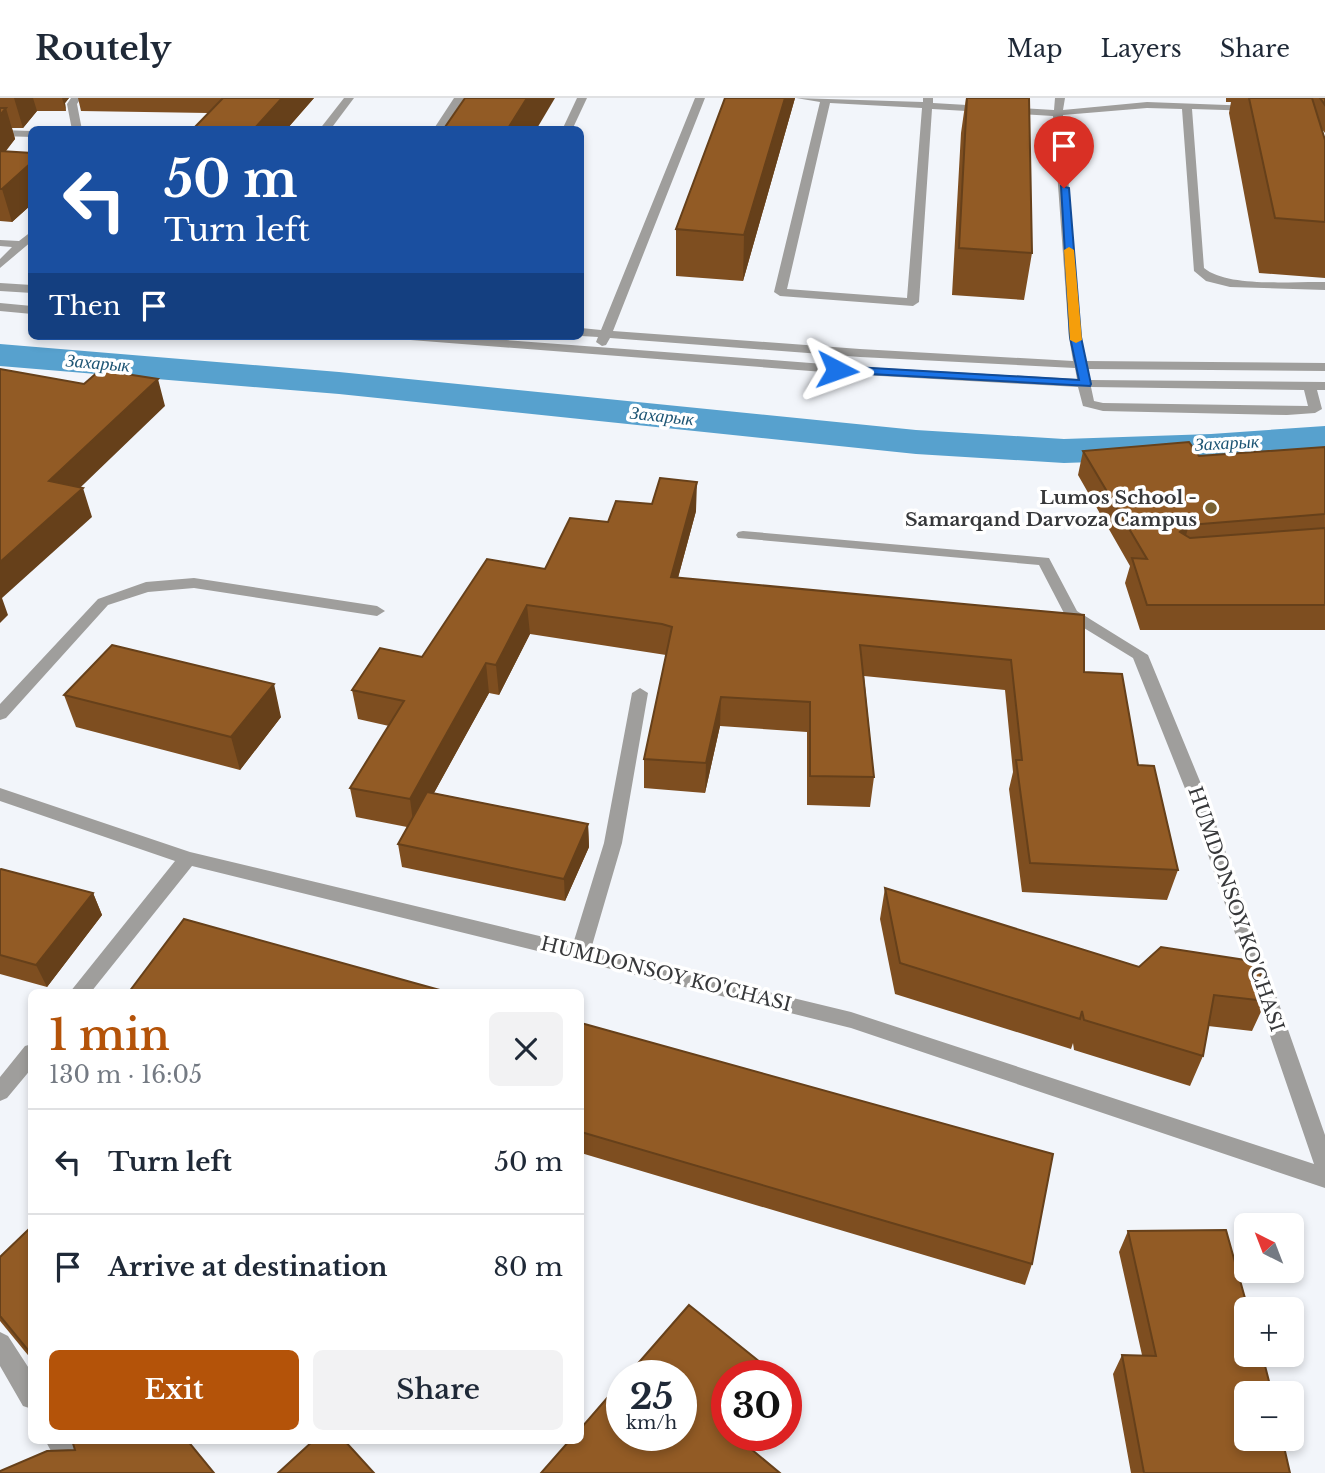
<!DOCTYPE html>
<html lang="en">
<head>
<meta charset="utf-8">
<style>
  body { margin:0; font-family:"Libre Baskerville",serif; background:#f2f2f3; color:#1f2937; height:100vh; display:flex; flex-direction:column; font-size:26px; white-space:nowrap }
  * { box-sizing:border-box; margin:0 }
  p { font-size:23px; color:#747a83 }
  .icon { flex:none; width:38px; height:38px; fill:none; stroke:currentColor; stroke-width:2; stroke-linecap:round; stroke-linejoin:round }
  .map { position:relative; flex:1; overflow:hidden }
  .details { position:absolute; left:28px; top:891px; width:556px; height:455px; display:flex; flex-direction:column; background:#fff; border-radius:10px; box-shadow:0 4px 10px #0003 }
  .details>* { flex:none }
  .banner { position:absolute; left:28px; top:28px; width:556px; height:214px; border-radius:10px; box-shadow:0 4px 10px #0003; background:#1a4fa0; color:#fff; overflow:hidden }
  .needle { width:46px; rotate:318deg }
  .fabs { position:absolute; left:1234px; top:1115px; display:grid; gap:14px }
  .fabs a { display:grid; place-items:center; width:70px; height:70px; border-radius:10px; background:#fff; box-shadow:0 4px 10px #0003; font-size:35px }
  .speed { position:absolute; left:606px; top:1262px; display:flex; gap:14px; font-size:35px; font-weight:700; text-align:center }
  .speed>* { display:grid; place-content:center; width:91px; height:91px; border-radius:50%; background:#fff; box-shadow:0 4px 10px #0003; line-height:1 }
  .speed small { font-size:18px; font-weight:400 }
  .speed .limit { border:10px solid #d22; background:#fff; color:#111 }
  .pin { position:absolute; display:grid; place-items:center; width:60px; height:60px; color:#fff; margin:-72px -30px; border-radius:50% 50% 50% 0; rotate:-45deg; box-shadow:0 0 7px #0007 }
  .pin .icon { rotate:45deg }
  .me { position:absolute; width:77px; margin:-38px; rotate:94deg; stroke-linejoin:round; filter:drop-shadow(0 0 5px #0008) }
  .turn { display:flex; align-items:center; gap:24px; height:147px; padding:0 21px; font-size:32px }
  .turn .icon { width:91px; height:91px; stroke-width:2.5 }
  .turn b { display:block; font-size:49px; line-height:60px }
  .then { display:flex; align-items:center; height:66px; padding:0 21px; background:#0003; gap:14px; font-size:26px }
  .round { display:grid; place-items:center; flex:none; width:74px; height:74px; border-radius:10px; background:#f2f2f3 }
  .overview { display:flex; align-items:center; justify-content:space-between; height:119px; padding:0 21px }
  h1 { font-size:42px; font-weight:600; line-height:52px; color:#b45309 }
  .primary-button { display:flex; gap:14px; margin-top:auto; padding:14px 21px }
  .primary-button a { flex:1; height:80px; border-radius:10px; background:#b45309; color:#fff; font-size:28px; font-weight:600; line-height:80px; text-align:center }
  .primary-button a+a { background:#f2f2f3; color:#1f2937 }
  ul { padding:0; list-style:none }
  li { display:flex; align-items:center; gap:21px; height:105px; padding:0 21px; border-top:2px solid #e0e1e3 }
  li div { flex:1 }
  li b { display:block; font-size:26px }
  li em { font-style:normal }
  header { display:flex; align-items:center; gap:42px; box-sizing:border-box; height:98px; padding:0 35px; background:#fff; border-bottom:2px solid #e0e1e3 }
  header strong { font-size:33px }
  nav { display:flex; gap:38px; margin-inline-start:auto; font-size:24px }
  .map>svg:first-child { display:block }
  .lines { fill:none; stroke-linecap:round; stroke-linejoin:round }
  .canal { fill:#57a1ce; fill-rule:evenodd }
  .minor { fill:#9f9e9c; fill-rule:evenodd }
  .wall { fill:#7e4e20 }
  .shaded-wall { fill:#66401a }
  .building { fill:#925b25; stroke:#66401a; stroke-width:2 }
  .route { fill:#1a73e8; stroke:#114b97; stroke-width:2 }
  .slow { fill:#f59e0b }
  .poi-dot { fill:#796132; stroke:#fff; stroke-width:2.5 }
  .labels { text-anchor:middle; dominant-baseline:central; stroke-width:7; stroke-linejoin:round; paint-order:stroke }
  .far-water-label { font-size:18px; font-style:italic; fill:#1c5473; stroke:#fff }
  .poi-label { font-size:19px; font-weight:bold; fill:#37383a; stroke:#fff; text-anchor:end }
  .street-label { font-size:19px; fill:#37383a; stroke:#fff }
</style>
</head>
<body>
<header>
<strong>Routely</strong>
<nav><a>Map</a><a>Layers</a><a>Share</a></nav>
</header>
<div class="map">
<svg width="1325" height="1375" viewBox="0 0 1325 1375">
  <rect width="100%" height="100%" fill="#f2f5fa"/>
  <g class="lines">
    <!-- canal -->
    <path class="canal" d="M0,246l339,28 577,58 148,9 147,-5 114,-8v24l-114,8 -147,5 -148,-9 -577,-60 -339,-28z"/>
    <!-- minor -->
    <path class="minor" d="M71,0h10l-4,6 5,26h-10l-5,-26z
      M344,0h10l-24,32h-11z
      M454,0h10l-21,32h-10z
      M577,0h10l-15,32h-10z
      M695,0h10l-92,233 247,18 213,12 -4,-24 -16,-221 -121,-7 -13,193 -6,4 -133,-10 -6,-4 46,-190 -24,-4 127,4v-4h10v5l121,7 1,-12h10l-2,12 84,-8 106,4 5,3 -2,2 -64,-2 12,159c24,20 89,13 121,14v8l-95,-3 -24,-6 -12,-10 -12,-162 -35,-1 -84,7 18,222 5,24 239,2v8l-237,-2 2,11 235,2v8h-8l5,19 -7,4 -28,2 -184,-4 -20,-5 -5,-19 -215,-12 -465,-36 -2,-3h57l410,31 214,12 -2,-11 -215,-11 -250,-19 -4,7 -4,1 -6,-4 2,-5 -17,-1v-8l20,2zM830,5l92,5 -15,190 -120,-9zM1091,289l213,3 4,16 -205,-3 -9,-2z
      M0,32l32,1v6l-32,-1z
      M32,133v10l-32,27v-9l12,-12 -12,-1v-6l19,1z
      M0,185l32,2v8l-32,-2z
      M0,205l32,3v8l-32,-3z
      M743,433l306,27 28,53 71,44 58,141 119,339v53l-474,-160 -659,-162 -101,126h-21l105,-131 -175,-60v-13l190,64 383,92 31,-101 28,-150 8,-5 8,5 -26,150 -31,106 260,63 463,152 -126,-368 -55,-138 -67,-41 -27,-52 -301,-27 -2,-3 2,-3z
      M194,480l183,28 8,5 -8,5 -183,-28 -46,4 -40,13 -102,113 -6,2v-16l98,-105 48,-17z
      M32,946v24l-25,30 -7,3v-24l25,-31z
      M0,1234l8,4 24,37v36l-9,-3 -23,-40z
      M45,1342h26l19,33h-27z"/>
  </g>
  <!-- wall -->
  <path class="wall" d="M0,0h69l-4,5 1,8h-29l-14,17h-11l3,11 -10,12 27,2v51l-20,18 -12,-1z
    M78,0h236l-28,32 -78,-17 -127,-2z
    M725,0h70l-52,183 -67,-5v-47z
    M966,0h63l3,155 -8,47 -72,-5 9,-162z
    M1226,0h99v35l-4,-5 4,12v138l-66,-5 -30,-160 2,-11h-5z
    M1325,349v183h-185l-15,-47 5,-17 -52,-91 5,-24 116,5z
    M696,413l-18,67 406,94 54,93 40,105 -11,30 -145,-8 -13,-103 4,-17 -8,-82 -141,-14 10,101 -4,30 -63,-2v-73l-87,-6 -15,67 -61,-5v-29l22,-104 -136,-21 -31,61 -10,-2 -55,100 154,31 1,23 -24,54 -163,-34 -4,-23 9,-17 -51,-10 -6,-29 39,-62 -31,-7 -6,-29 70,-33 123,-88 63,-47z
    M64,597l217,22 -41,53 -164,-43z
    M0,772l93,23 9,22 -55,72 -47,-13z
    M885,790l254,79 127,34 -14,30 -44,-5 -5,30 -13,30 -116,-36 -1,-7 -2,6 -176,-55 -15,-75z
    M581,925l451,241 -7,21 -444,-132z
    M32,1128v134l-32,-39v-64z
    M1128,1133l162,242h-159l-18,-99 9,-19h20l-23,-103z"/>
  <!-- shaded-wall -->
  <path class="shaded-wall" d="M14,0h19l4,13 -14,17z
    M62,0h7l-4,5 1,8z
    M282,0h32l-28,32h-33z
    M527,0h28l-19,32h-29z
    M785,0h10l-52,183 1,-46z
    M6,10l9,31 -15,20v-44z
    M32,64v42l-20,18 -10,-33z
    M158,281l7,27 -107,103 -9,-28z
    M697,384l-1,29 -26,96 1,-30z
    M83,390l9,29 -90,81 6,17 -8,8v-61z
    M1189,427l-7,24 -2,-17z
    M527,507l3,29 -31,61 -3,-30z
    M486,565l3,30 -75,136 -4,-30z
    M274,586l7,33 -41,53 -9,-33z
    M721,599l-1,29 -15,67 1,-30z
    M588,726l1,23 -24,54 -1,-22z
    M93,795l9,22 -55,72 -11,-22z
    M729,1337h14l-15,20z"/>
  <!-- building -->
  <path class="building" d="M223,0h59l-29,32h-61z
    M465,0h62l-20,32h-64z
    M725,0h60l-41,137 -68,-6z
    M967,0h62l3,155 -73,-5z
    M1249,0h63l13,42v82l-50,-4z
    M1320,0h5v7z
    M0,10h6l-6,7z
    M0,53l32,2v9l-30,27h-2z
    M0,271l84,15 16,-14 58,9 -109,102 34,7 -83,74z
    M1189,344l10,14 126,-9v67l-136,11 -9,7 10,6 135,-10v77h-178l-15,-47 15,1 -64,-108z
    M660,380l37,4 -26,95 413,38v57l38,2 16,91 16,1 24,104 -148,-7 -14,-103h6l-11,-100 -151,-15 14,132 -64,-1v-74l-89,-5 -15,66 -62,-4 28,-132 -10,-3 -135,-19 -31,60 -10,-2 -76,136 -60,-11 54,-87 -52,-11 28,-42 42,9 65,-98 58,10 25,-51 38,4 8,-21 36,3z
    M112,547l162,39 -43,53 -167,-42z
    M427,694l161,32 -24,55 -166,-35z
    M1,771l92,24 -57,72 -36,-10v-85z
    M885,790l254,79 22,-20 97,15 8,39 -52,-6 -11,61 -119,-36 -2,-9 -2,8 -180,-56z
    M184,821l263,73h-318z
    M581,925l472,131 -21,110 -451,-132z
    M32,1128v129l-32,-39v-59z
    M1226,1132l22,79h-2v45h16l10,39h-26v45h36l8,35h-146l-22,-118 34,1 -28,-125z
    M689,1207l86,69 -1,2h-48v59h8l46,38h-239l29,-33h11v-12l40,-46v53h60v-59h-54z
    M72,1342h115l27,33h-214v-2l47,-20 28,-1z
    M314,1342h30l30,33h-96z"/>
  <!-- route -->
  <path class="route" d="M1061,88l8,2 12,149 10,47 -1,2 -257,-14v-5l4,-1 242,14 -9,-43z"/>
  <!-- slow -->
  <path class="slow" d="M1069,149l5,3 8,90 -6,3 -6,-3 -6,-90z"/>
  <!-- markers -->
  <circle class="poi-dot" cx="1211" cy="410" r="7"/>
  <g class="labels">
    <!-- far-water labels -->
    <g class="far-water-label">
      <text transform="translate(98 265) rotate(5)">Захарык</text>
      <text transform="translate(662 318) rotate(6)">Захарык</text>
      <text transform="translate(1227 345) rotate(-3)">Захарык</text>
    </g>
    <!-- poi labels -->
    <g class="poi-label">
      <text x="1197" y="399">Lumos School -<tspan x="1197" dy="22">Samarqand Darvoza Campus</tspan></text>
    </g>
    <!-- street labels -->
    <g class="street-label">
      <text transform="translate(1236 811) rotate(71)">HUMDONSOY KO'CHASI</text>
      <text transform="translate(666 876) rotate(14)">HUMDONSOY KO'CHASI</text>
    </g>
  </g>
</svg>
<div class="fabs">
<a><svg class="needle" viewBox="-14 -14 28 28"><path d="M0-13l5 13h-10z" fill="#e53935"/><path d="M0 13l5-13h-10z" fill="#747a83"/></svg></a>
<a>+</a>
<a>−</a>
</div>
<div class="speed"><div>25<small>km/h</small></div><div class="limit">30</div></div>
<div class="pin" style="left:1064px;top:90px;background:#d93025"><svg class="icon" aria-label="arrive" viewBox="0 0 24 24"><path d="M6 21V4h12l-3 4 3 4H6"/></svg></div>
<svg class="me" style="left:837px;top:272px" viewBox="-20 -20 40 40"><path d="M0-17L14 15 0 8-14 15z" fill="#1a73e8" stroke="#fff" stroke-width="4"/></svg>
<div class="banner">
<div class="turn"><svg class="icon" aria-label="left" viewBox="0 0 24 24"><path d="M17 20v-9H6M10 6l-5 5 5 5"/></svg><div><b>50 m</b>Turn left</div></div>
<div class="then">Then<svg class="icon" aria-label="arrive" viewBox="0 0 24 24"><path d="M6 21V4h12l-3 4 3 4H6"/></svg></div>
</div>
<section class="details">
<div class="overview"><div><h1>1 min</h1><p>130 m · 16:05</p></div><a class="round"><svg class="icon" aria-label="close" viewBox="0 0 24 24"><path d="M6 6l12 12M18 6L6 18"/></svg></a></div>
<ul>
<li><svg class="icon" aria-label="left" viewBox="0 0 24 24"><path d="M17 20v-9H6M10 6l-5 5 5 5"/></svg><div><b>Turn left</b></div><em>50 m</em></li>
<li><svg class="icon" aria-label="arrive" viewBox="0 0 24 24"><path d="M6 21V4h12l-3 4 3 4H6"/></svg><div><b>Arrive at destination</b></div><em>80 m</em></li>
</ul>
<div class="primary-button"><a>Exit</a><a>Share</a></div>
</section>
</div>
</body>
</html>
